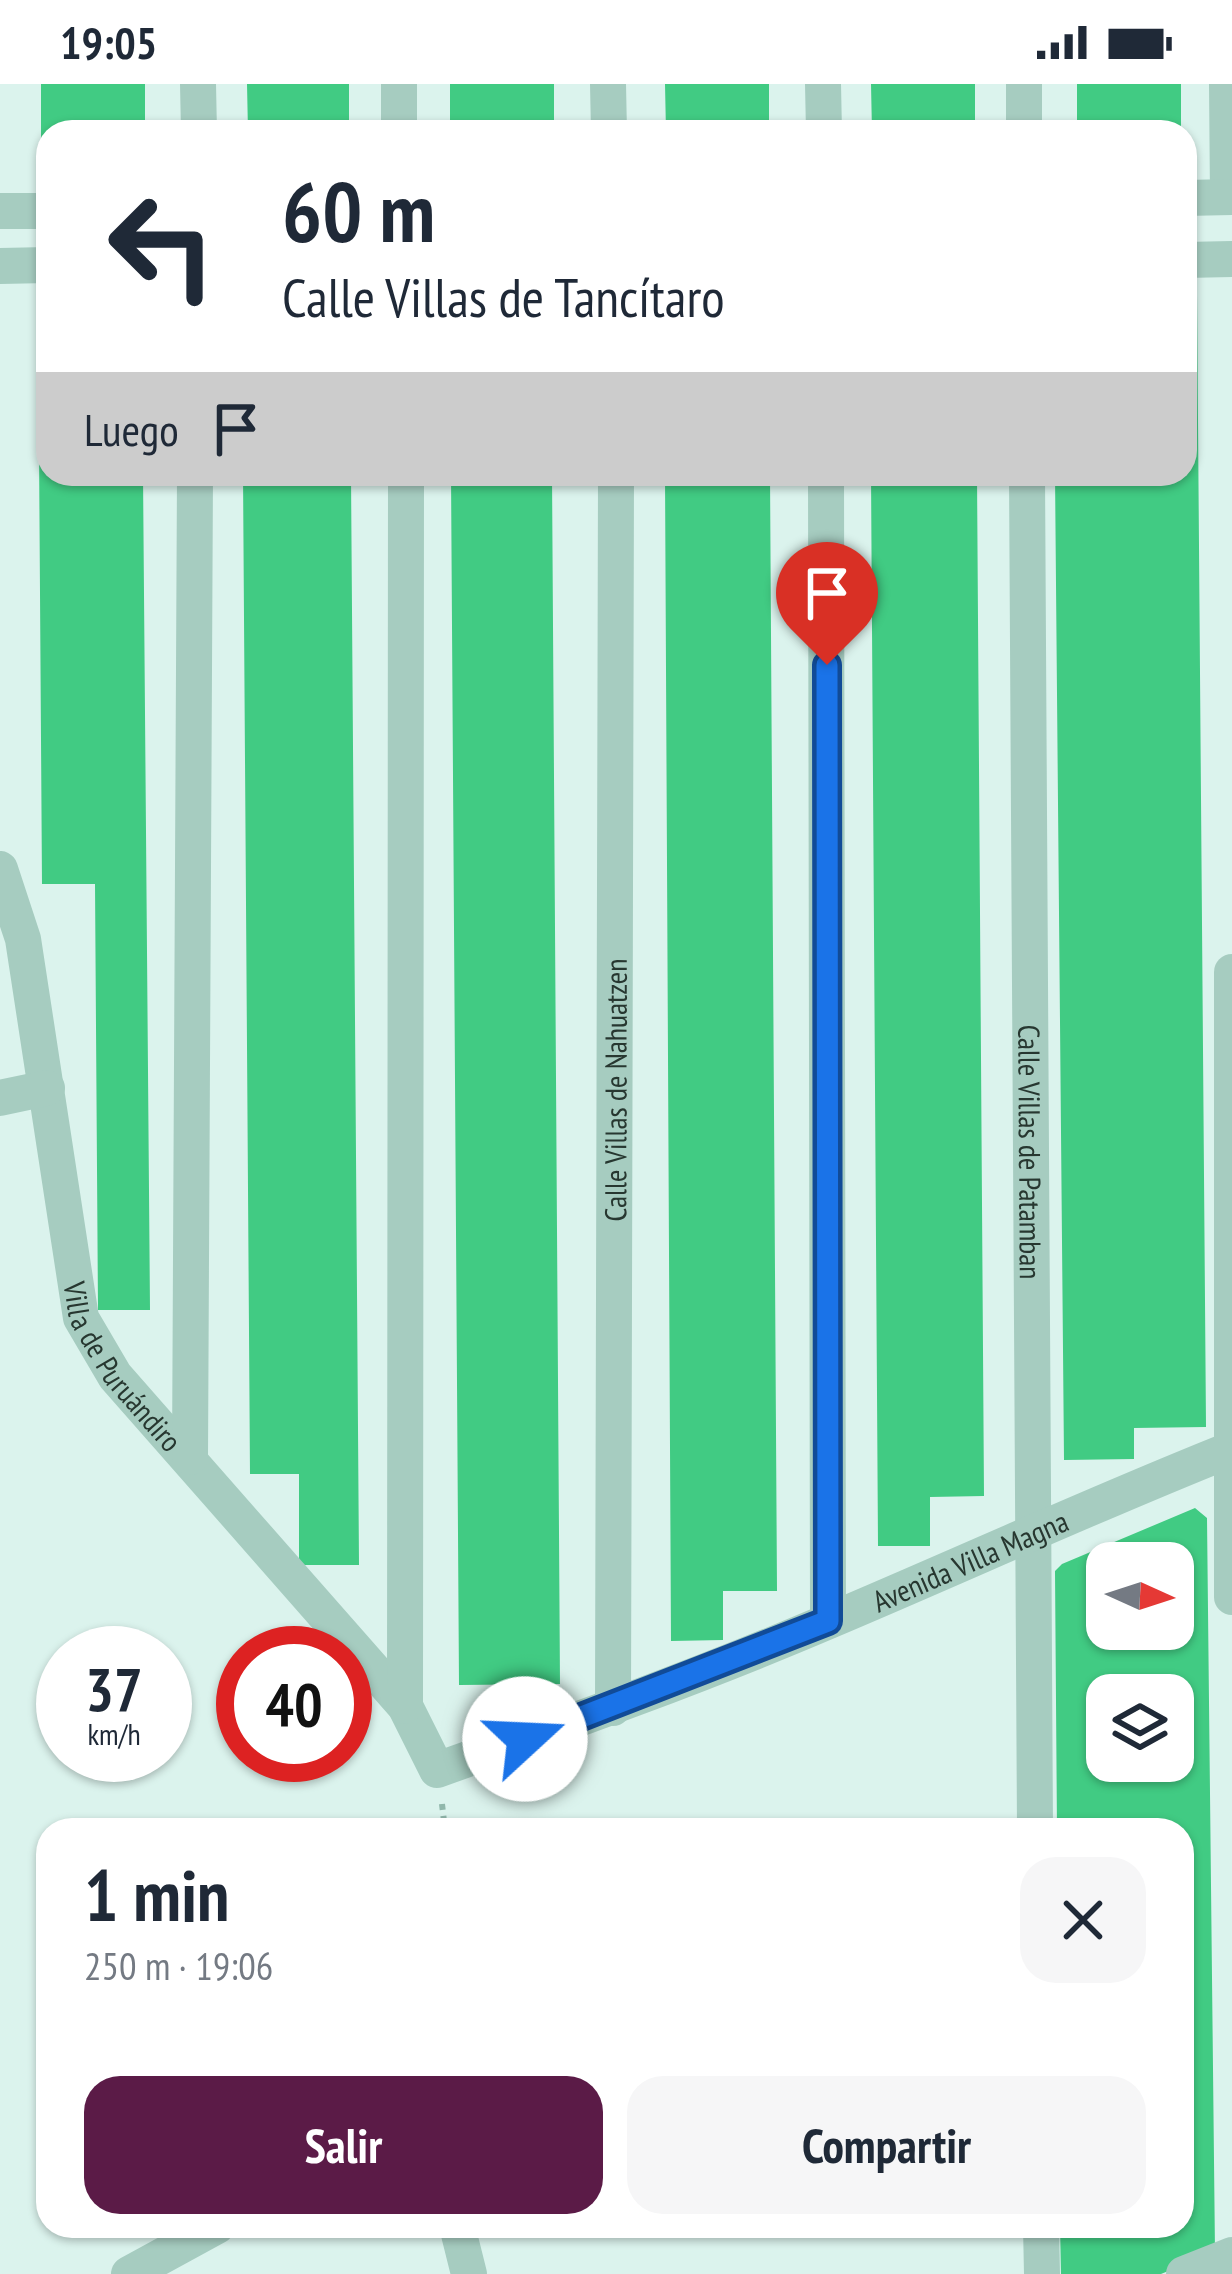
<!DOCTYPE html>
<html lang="es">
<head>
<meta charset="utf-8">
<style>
  body { margin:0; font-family:"PT Sans Narrow",sans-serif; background:#f6f6f7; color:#1f2937; height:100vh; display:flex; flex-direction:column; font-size:45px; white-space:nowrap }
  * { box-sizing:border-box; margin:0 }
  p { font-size:39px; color:#747a83 }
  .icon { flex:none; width:66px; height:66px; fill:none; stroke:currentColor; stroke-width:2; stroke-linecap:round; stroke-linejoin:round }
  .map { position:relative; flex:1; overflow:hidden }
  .details { position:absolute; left:36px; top:1734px; width:1158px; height:420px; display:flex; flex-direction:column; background:#fff; border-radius:36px; box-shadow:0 3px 9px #0004 }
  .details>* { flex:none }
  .guide { position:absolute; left:36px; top:36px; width:1161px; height:366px; border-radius:36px; box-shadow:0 3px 9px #0004; background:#fff; color:#1f2937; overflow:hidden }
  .needle { width:78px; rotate:93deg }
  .buttons { position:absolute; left:1086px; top:1458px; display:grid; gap:24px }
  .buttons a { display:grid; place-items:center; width:108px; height:108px; border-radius:24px; background:#fff; box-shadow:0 3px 9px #0004; font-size:60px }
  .speed { position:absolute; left:36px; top:1542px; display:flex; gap:24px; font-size:60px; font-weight:700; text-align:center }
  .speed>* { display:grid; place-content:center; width:156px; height:156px; border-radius:50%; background:#fff; box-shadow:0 3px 9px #0004; line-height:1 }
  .speed small { font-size:30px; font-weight:400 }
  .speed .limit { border:18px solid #d22; background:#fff; color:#111 }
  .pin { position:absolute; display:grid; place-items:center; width:102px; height:102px; color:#fff; margin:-123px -51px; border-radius:50% 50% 50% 0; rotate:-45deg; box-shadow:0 0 12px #0007 }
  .pin .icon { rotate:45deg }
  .me { position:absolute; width:132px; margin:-66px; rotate:70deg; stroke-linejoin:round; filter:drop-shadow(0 0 9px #0008) }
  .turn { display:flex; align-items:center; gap:42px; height:252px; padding:0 48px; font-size:54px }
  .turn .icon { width:156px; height:156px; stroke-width:2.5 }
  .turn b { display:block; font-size:84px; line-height:102px }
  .then { display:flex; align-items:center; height:114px; padding:0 48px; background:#0003; gap:24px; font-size:45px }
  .round { display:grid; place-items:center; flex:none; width:126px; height:126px; border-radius:36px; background:#f6f6f7 }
  .summary { display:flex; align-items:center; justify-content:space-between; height:204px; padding:0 48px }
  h1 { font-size:72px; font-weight:800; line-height:90px }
  .cta { display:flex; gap:24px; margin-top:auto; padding:24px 48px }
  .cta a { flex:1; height:138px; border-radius:36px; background:#5b1b47; color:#fff; font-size:48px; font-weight:800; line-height:138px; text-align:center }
  .cta a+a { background:#f6f6f7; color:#1f2937 }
  .status { display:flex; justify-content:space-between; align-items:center; height:84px; padding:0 60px; background:#fff; direction:ltr }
  .status svg { height:33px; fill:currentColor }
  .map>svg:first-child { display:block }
  .building { fill:#41cb83; fill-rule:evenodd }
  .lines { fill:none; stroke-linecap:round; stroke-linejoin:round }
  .path { stroke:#90b7ab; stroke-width:6; stroke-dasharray:6 6; stroke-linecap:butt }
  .minor { stroke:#a6ccc0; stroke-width:36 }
  .route-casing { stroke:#114b97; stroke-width:30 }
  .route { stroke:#1a73e8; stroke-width:21 }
  .labels { text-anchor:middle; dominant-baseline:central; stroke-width:9; stroke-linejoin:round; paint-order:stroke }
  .street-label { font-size:30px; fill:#273730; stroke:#e7faf6 }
</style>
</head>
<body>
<div class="status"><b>19:05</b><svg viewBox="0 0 49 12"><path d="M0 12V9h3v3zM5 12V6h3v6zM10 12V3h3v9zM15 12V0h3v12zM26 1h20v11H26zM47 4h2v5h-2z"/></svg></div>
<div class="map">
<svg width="1232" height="2190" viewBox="0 0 1232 2190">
  <rect width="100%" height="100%" fill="#dbf3ed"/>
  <!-- building -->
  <path class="building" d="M41,0h104v48h-97v74h-7z
    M247,0h102v48h-101z
    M450,0h104v48h-104z
    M665,0h104v48h-103z
    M871,0h104v48h-103z
    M1077,0h104v48h-104z
    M1185,211h12l9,1132 -72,1v31l-70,1 -9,-986h130z
    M38,217h10v173h95l7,836h-52l-3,-426h-53z
    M243,390h108l8,1091h-60v-91h-49z
    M451,390h101l8,1210 -101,1z
    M665,390h105l7,1117h-54v49l-52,1z
    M871,390h106l7,1022 -54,1v49h-52z
    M1195,1424l12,10 8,734 -54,22h-100l-1,-48h122v-396h-125l-2,-259 7,-7zM1107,1479h66v66h-66zM1107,1611h66v66h-66z"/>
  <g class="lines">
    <!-- path -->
    <path class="path" d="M442,1720l3,26"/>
    <!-- minor -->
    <g class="minor">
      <path d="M198,0l1,48"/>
      <path d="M399,0v48"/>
      <path d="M608,0l1,48"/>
      <path d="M823,0l1,48"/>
      <path d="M1024,0v48"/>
      <path d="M1227,0l1,113"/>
      <path d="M1185,114l47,-1"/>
      <path d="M0,127h48"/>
      <path d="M1185,176l47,-1"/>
      <path d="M0,182l48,-1"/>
      <path d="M826,390l2,1147"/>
      <path id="s1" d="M1027,390l8,1356"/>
      <path id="s2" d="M0,785l23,70 58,379 34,58 290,330 32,64c132,-47 263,-94 392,-149 135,-57 267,-118 403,-172"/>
      <path d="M1232,888v625"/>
      <path d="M0,1014l47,-10"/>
      <path d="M190,1373l5,-983"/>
      <path d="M405,1622l1,-1232"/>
      <path id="s3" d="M613,1624l3,-1234"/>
      <path d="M457,2142l12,48"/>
      <path d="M1041,2142l1,48"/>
      <path d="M129,2190l88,-48"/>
      <path d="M1184,2190l48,-19"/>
    </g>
  </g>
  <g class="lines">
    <defs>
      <path id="route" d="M525,1655l303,-118 -1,-956"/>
    </defs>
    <!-- route casing -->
    <use href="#route" class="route-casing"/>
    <!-- route -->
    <use href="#route" class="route"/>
  </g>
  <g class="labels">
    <!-- street labels -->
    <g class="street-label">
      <text stroke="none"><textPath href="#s3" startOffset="618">Calle Villas de Nahuatzen</textPath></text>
      <text stroke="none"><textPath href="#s1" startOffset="678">Calle Villas de Patamban</textPath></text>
      <text stroke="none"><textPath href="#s2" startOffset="519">Villa de Puruándiro</textPath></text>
      <text stroke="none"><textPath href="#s2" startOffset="1608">Avenida Villa Magna</textPath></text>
    </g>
  </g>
</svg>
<div class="buttons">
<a><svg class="needle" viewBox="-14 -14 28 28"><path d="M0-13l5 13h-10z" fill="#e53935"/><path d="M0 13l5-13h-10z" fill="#747a83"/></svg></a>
<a><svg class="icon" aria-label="layers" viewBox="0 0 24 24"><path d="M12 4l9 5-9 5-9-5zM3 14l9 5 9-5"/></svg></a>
</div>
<div class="speed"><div>37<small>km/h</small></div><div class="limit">40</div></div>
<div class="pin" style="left:827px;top:581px;background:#d93025"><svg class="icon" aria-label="arrive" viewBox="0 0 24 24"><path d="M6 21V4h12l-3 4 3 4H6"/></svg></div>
<svg class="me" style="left:525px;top:1655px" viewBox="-20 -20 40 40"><circle r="19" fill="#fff"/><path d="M0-13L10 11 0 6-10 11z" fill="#1a73e8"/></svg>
<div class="guide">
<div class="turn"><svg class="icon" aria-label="left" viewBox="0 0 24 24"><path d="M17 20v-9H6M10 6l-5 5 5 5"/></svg><div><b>60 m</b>Calle Villas de Tancítaro</div></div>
<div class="then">Luego<svg class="icon" aria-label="arrive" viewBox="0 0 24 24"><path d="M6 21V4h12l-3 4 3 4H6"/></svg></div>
</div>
<section class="details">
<div class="summary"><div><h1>1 min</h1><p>250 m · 19:06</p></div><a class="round"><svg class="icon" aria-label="close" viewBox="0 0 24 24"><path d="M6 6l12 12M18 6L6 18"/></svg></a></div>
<div class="cta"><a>Salir</a><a>Compartir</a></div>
</section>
</div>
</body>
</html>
